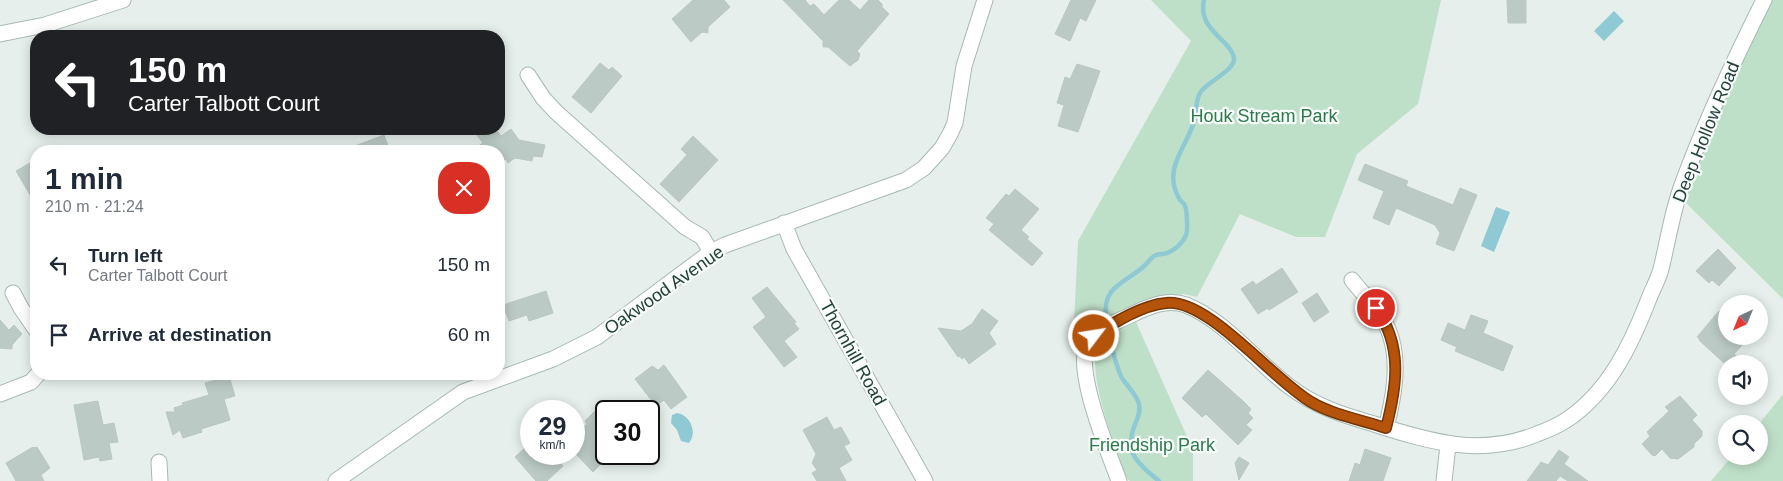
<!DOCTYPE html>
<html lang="en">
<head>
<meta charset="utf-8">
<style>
  body { margin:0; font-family:Arial,sans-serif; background:#f2f2f3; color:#1f2937; height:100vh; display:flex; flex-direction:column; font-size:19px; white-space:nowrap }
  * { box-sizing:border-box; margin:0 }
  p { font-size:16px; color:#747a83 }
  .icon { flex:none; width:28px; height:28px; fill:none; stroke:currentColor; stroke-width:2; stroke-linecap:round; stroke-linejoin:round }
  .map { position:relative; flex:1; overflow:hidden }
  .drawer { position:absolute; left:30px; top:145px; width:475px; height:235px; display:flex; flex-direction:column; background:#fff; border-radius:20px; box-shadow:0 2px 12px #0003 }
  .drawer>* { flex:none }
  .banner { position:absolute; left:30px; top:30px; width:475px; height:105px; border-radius:20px; box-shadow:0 2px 12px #0003; background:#202124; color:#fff; overflow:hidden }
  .needle { width:32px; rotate:223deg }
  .fabs { position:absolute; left:1718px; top:295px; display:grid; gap:10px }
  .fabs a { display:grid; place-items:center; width:50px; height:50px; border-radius:50%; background:#fff; box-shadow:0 2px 12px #0003; font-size:25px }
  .speed { position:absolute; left:520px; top:400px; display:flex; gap:10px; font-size:25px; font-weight:700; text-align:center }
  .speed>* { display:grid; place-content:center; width:65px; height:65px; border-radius:50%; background:#fff; box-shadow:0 2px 12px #0003; line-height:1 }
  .speed small { font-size:12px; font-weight:400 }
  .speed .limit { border:2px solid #111; border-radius:8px; background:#fff; color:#111 }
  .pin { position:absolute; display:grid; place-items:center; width:42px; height:42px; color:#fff; margin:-21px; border:2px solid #fff; border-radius:50%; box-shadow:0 1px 5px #0007 }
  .me { position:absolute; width:55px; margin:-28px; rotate:59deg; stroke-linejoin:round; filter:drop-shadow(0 0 4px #0008) }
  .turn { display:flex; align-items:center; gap:18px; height:105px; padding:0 15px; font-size:22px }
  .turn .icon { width:65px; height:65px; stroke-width:2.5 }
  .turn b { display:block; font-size:35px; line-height:42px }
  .round { display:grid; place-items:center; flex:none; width:52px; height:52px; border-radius:20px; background:#f2f2f3 }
  .head { display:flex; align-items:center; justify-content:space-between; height:85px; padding:0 15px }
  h1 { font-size:30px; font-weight:600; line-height:38px }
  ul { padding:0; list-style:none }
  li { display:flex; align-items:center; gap:15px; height:70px; padding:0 15px }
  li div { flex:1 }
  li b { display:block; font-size:19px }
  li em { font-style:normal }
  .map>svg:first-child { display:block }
  .green { fill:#bfe0c8 }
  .water { fill:#8ec9d4 }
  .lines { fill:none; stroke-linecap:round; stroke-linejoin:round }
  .stream { stroke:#8ec9d4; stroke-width:4.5 }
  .building { fill:#bbcac4; stroke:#b8c9c2 }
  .minor-casing { stroke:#a8b8b2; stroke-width:17 }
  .minor { stroke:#fff; stroke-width:15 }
  .route-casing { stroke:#753606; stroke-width:12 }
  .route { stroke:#b45309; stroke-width:9 }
  .labels { text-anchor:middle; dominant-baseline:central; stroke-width:4.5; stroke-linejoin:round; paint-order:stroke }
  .park-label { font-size:18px; fill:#2d7a4b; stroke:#f7fbf9 }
  .street-label { font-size:18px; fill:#24423a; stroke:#f7fbf9 }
</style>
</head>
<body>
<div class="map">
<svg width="1783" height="481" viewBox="0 0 1783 481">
  <rect width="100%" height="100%" fill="#e6efeb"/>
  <!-- green -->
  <path class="green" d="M1151,0h290l-23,104 -61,50 -32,83h-29l-56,-23 -43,83 -13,-3 -22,3 -61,23 -17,15 -9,15 -1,-28 4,-81 113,-200z
    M1764,0h19v299l-104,-103z
    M1136,322l57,128v31h-63l-4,-3c-9,-28 -43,-110 -26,-134 8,-11 25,-16 36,-22z
    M1783,394v87h-72l21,-25h27v-32z"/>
  <!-- water -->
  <path class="water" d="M1614,11l10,10 -20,20 -10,-10z
    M1496,207l14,5 -16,40 -13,-6z
    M677,413c13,2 21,19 12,30l-8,-2 -4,-11 -6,-7 1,-8z"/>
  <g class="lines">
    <!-- stream -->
    <path class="stream" d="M1106,315c-3,-28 18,-32 36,-47 5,-4 9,-11 14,-13 4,-1 8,-1 11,-2 8,-3 16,-10 19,-18 2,-3 1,-26 -1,-29 -1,-3 -3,-4 -5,-6 -8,-13 -9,-26 -3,-40 5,-13 13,-25 17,-38 3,-10 1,-20 6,-29 6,-11 35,-22 34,-35 -3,-18 -37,-28 -30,-58
      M1112,348c3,10 5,21 10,30 5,8 15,17 17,26 2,8 -2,15 -5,23 -10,26 5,38 25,54"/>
  </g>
  <!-- building -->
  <path class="building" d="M693,0h31l6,7 -22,20v6l-6,-1 -11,10 -19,-23z
    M783,0h22l5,6 4,-2 10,11 15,-15h10l11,10 9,-10h9l4,4v3l7,7 -32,37 3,3 -2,6 -8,6 -22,-19h-5v-6z
    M1071,0h25l-10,21 -6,-3 -10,23 -15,-7z
    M1507,0h19v23h-18z
    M600,63l9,7 3,-3 10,9 -31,37 -19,-16z
    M1077,64l23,7 -22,61 -20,-6 6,-21 -7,-2 8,-26 5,2z
    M472,129h24l5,7 10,-7 8,11 26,5 -3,12 -9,-1 -1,5 -17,-3 -7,5 -2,-4 -7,5v-13h-28l12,-8z
    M384,135l6,16h-46v-1z
    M693,136l25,24 -39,42 -19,-18 27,-29 -6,-6z
    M30,163l6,9v33l-20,-34z
    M1365,164l43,17 -2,5 47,19 7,-17 17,7 -23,56 -18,-7 4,-11 -5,-8 -39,-17 -7,17 -16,-7 11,-27 -26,-11z
    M1015,189l24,20 -18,21 8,7 -2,2 16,14 -11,13 -43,-36 5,-6 -8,-6 20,-24 3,2z
    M1718,249l18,19 -17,18 -7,-6 -3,3 -13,-12z
    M1282,268l16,24 -29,18 -1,-2 -10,6 -17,-25 12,-8 3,4z
    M767,287l29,35 -2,1 5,6 -15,12 13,16 -13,10 -31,-40 13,-10 -14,-19z
    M546,291l7,22 -24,8 -2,-6 -18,6 -6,-16z
    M1317,293l12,19 -15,10 -12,-19z
    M982,309l16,12 -9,12 7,11 -27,20 -5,-7 -2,2 -2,-3 -2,1 -20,-29 23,3 11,-7z
    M1719,311l7,7v18h8l9,8 -9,10 11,10h-20l-26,-24 1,-1 -3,-2z
    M1471,315l17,6 -5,12 30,13 -10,25 -48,-20 2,-4 -16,-7 7,-17 17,7z
    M0,320l9,10 5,-5 8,9 -10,11v4l-12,-1z
    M664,365l23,32 -16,12 -7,-9 -8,6 -21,-27 17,-13 6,4z
    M1208,370l35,31 8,8 -3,4 5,5 -7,7 6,5 -14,15 -32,-31 -4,3 -20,-19z
    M229,376l6,20 -11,3 6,21 -29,9 1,3 -19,6 -3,-8 -7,5 -7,-23h9l-1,-4 9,-3 -1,-2 27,-8 -4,-12z
    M1680,396l17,19 -5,5 10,11v5l-8,8v3l-16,12 -8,-1 -8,-9 -7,7 -3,-1 -10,-11 8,-8 -3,-4 22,-21 -4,-4z
    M98,401l5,24 11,-2 4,19 -9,1 3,16 -12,2 -1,-4 -15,3 -10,-55z
    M598,408l8,9v42l-13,13 -19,-20v-15l13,-13 -2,-3z
    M827,417l7,13 7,-3 9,16 -6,3 8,14 -13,8 7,13h-29l-5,-8 5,-3 -5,-7 4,-9 -13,-24z
    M33,447l1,1 3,-1 13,21 -9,7 3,6h-28l-10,-18z
    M526,447l5,7h20l12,12 -16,15h-11l-21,-24z
    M1365,449l26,9 -8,23h-34l6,-18 5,2z
    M1559,450l10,7 -5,7 24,17h-20l-8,-5 -4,5h-29l14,-19 7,3z
    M1239,457l10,6 -10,17 -4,-17z"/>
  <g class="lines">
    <defs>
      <path id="minor" d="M0,34l45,-9 78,-25
        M528,75l15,23 13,14 129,115 17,10 9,15
        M784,223l10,26 131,232
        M1352,280c9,12 21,23 29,36 22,33 14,76 5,112
        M13,293l8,15 15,22
        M0,394l31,-12 7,-8
        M159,462l1,19
        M336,481l127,-89 90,-33 44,-22 114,-85 14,-7 181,-65 18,-12 18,-20 8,-14 5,-11 9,-57 21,-66
        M1119,481c-10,-28 -46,-113 -31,-138 8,-15 29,-21 43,-28 17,-8 36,-17 55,-10 40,16 70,57 104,82 26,20 54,28 84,37 56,18 107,33 163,10 11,-4 22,-9 31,-15 41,-28 63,-74 80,-118 4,-11 10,-21 13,-32 7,-28 11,-57 21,-84 23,-63 52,-125 82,-185
        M1444,481l4,-36"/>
    </defs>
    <!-- minor casing -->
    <use href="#minor" class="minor-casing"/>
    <!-- minor -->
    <use href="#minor" class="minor"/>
  </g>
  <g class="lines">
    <defs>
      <path id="route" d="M1094,336c18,-13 49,-31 72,-33 42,-5 107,77 145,99 22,13 51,18 75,26 11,-42 17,-82 -10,-120"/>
    </defs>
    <!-- route casing -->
    <use href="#route" class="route-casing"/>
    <!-- route -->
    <use href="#route" class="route"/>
  </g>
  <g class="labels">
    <!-- park labels -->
    <g class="park-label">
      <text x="1264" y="116">Houk Stream Park</text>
      <text x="1152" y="445">Friendship Park</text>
    </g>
    <!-- street labels -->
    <g class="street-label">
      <text transform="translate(1706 132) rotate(-68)">Deep Hollow Road</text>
      <text transform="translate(664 290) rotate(-35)">Oakwood Avenue</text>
      <text transform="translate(853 353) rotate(61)">Thornhill Road</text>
    </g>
  </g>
</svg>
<div class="fabs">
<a><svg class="needle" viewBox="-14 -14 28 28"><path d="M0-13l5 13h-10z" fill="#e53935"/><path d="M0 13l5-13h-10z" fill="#747a83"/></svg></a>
<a><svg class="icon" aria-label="sound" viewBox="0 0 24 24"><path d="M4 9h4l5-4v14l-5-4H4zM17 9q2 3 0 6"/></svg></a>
<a><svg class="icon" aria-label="search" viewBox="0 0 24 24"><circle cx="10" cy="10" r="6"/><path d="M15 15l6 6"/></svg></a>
</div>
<div class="speed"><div>29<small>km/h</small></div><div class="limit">30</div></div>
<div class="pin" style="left:1376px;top:308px;background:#d93025"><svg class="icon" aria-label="arrive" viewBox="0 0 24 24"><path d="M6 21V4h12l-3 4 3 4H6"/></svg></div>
<svg class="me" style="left:1094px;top:336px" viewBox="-20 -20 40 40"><circle r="17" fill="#b45309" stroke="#fff" stroke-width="3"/><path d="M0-11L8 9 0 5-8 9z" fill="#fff"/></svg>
<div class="banner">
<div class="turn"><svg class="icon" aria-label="left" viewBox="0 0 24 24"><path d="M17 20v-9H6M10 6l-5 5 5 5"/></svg><div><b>150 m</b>Carter Talbott Court</div></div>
</div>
<section class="drawer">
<div class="head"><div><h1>1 min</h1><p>210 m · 21:24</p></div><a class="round" style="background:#d93025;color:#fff"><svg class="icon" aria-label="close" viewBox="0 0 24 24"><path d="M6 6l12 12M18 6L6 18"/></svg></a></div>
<ul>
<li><svg class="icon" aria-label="left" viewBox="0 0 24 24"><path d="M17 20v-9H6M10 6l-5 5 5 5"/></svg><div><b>Turn left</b><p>Carter Talbott Court</p></div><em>150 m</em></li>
<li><svg class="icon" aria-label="arrive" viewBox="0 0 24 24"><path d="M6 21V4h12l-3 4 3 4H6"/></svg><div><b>Arrive at destination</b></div><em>60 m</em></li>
</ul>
</section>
</div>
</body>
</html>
